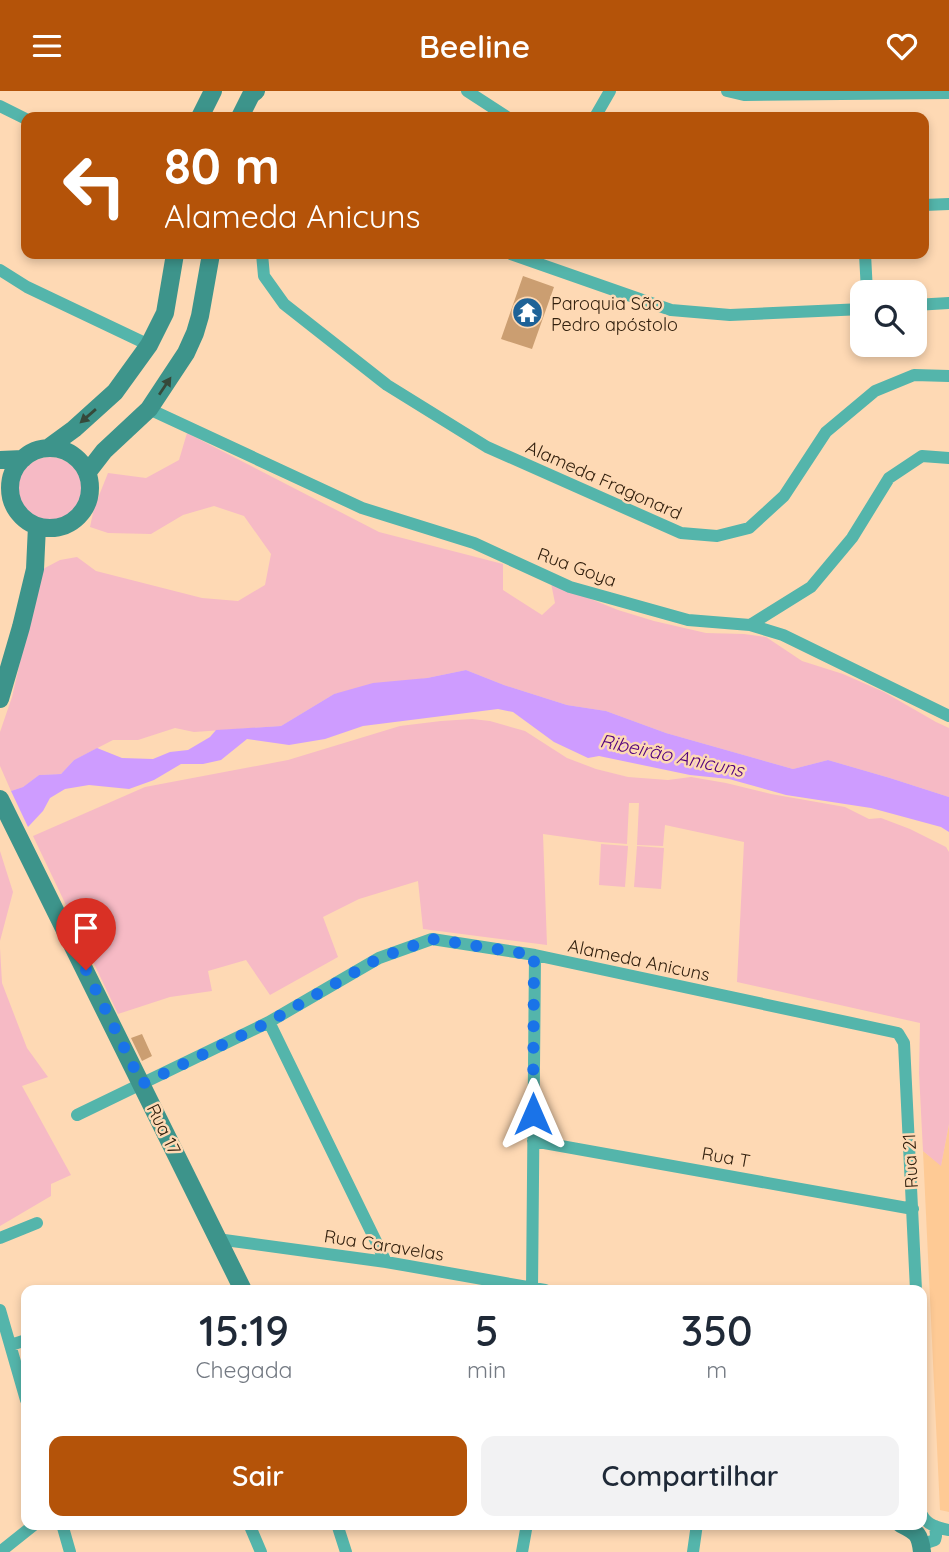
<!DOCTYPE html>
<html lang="pt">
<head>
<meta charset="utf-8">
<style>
  body { margin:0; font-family:Quicksand,sans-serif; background:#f2f2f3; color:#1f2937; height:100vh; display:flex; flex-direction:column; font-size:26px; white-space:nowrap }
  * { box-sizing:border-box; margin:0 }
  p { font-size:23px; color:#747a83 }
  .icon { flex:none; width:38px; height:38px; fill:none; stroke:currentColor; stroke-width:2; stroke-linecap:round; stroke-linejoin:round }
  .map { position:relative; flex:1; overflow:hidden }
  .sheet { position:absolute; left:21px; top:1194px; width:906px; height:245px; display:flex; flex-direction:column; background:#fff; border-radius:14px; box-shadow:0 4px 10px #0003 }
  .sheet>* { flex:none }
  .top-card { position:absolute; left:21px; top:21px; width:908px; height:147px; border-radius:14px; box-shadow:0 4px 10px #0003; background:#b45309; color:#fff; overflow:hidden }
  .tools { position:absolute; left:850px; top:189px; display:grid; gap:14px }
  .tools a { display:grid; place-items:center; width:77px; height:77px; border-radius:14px; background:#fff; box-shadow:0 4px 10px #0003; font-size:35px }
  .pin { position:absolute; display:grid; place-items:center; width:60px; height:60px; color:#fff; margin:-72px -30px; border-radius:50% 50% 50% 0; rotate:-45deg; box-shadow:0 0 7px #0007 }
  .pin .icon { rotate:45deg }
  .me { position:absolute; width:77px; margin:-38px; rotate:0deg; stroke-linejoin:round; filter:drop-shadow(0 0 5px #0008) }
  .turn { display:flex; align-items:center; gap:24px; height:147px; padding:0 28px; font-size:32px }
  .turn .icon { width:91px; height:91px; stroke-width:2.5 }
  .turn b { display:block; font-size:49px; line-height:60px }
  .eta { display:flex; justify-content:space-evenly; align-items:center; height:119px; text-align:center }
  .eta b { font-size:42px; font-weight:600; line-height:49px }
  .action { display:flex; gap:14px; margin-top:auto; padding:14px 28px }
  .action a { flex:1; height:80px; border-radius:14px; background:#b45309; color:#fff; font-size:28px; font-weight:600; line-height:80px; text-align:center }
  .action a+a { background:#f2f2f3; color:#1f2937 }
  header { display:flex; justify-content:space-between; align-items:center; height:91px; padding:0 28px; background:#b45309; color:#fff; font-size:32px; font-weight:600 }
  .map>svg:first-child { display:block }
  .built { fill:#feca95 }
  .green { fill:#f6bac5 }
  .water { fill:#ce9cff }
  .building { fill:#cb9e71 }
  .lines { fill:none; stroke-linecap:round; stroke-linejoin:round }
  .street { stroke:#54b5ab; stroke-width:12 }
  .secondary { stroke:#3d948b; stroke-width:18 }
  .oneway { fill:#36493a }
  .route { stroke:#1a73e8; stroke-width:12; stroke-dasharray:0 21.6 }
  .labels { text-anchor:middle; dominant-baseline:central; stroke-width:5; stroke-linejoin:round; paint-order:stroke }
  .poi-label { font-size:18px; fill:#32200e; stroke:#fed9b4; text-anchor:start }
  .street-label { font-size:18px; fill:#32200e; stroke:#fed9b4 }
  .water-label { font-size:19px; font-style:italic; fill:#51017d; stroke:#fed9b4 }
</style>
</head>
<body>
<header><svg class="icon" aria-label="menu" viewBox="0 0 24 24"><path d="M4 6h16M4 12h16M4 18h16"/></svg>Beeline<svg class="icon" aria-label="heart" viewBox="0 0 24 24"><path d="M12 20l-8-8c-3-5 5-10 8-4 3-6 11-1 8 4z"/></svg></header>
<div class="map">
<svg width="949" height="1461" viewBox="0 0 949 1461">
  <rect width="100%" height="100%" fill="#fed9b4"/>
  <!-- built -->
  <path class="built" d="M949,1033v388l-9,-2 -17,-359 18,14z"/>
  <!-- green -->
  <path class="green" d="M187,342l192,99 124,32v26l39,25 13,-12 -4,-20 67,27 36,11 52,12 38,1 22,3 36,24 41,13 41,18 52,30 13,6v69l-59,-19 -62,-18 -35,9 -127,-36 -60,-22 -39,-6 -63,-20 -38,-15 -39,8 -93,16 -53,32 -87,6 -19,-4 -37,12h-25l-39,20 -13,14 -22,1 -16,12 -12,4 -11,-25v-34l12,-35 29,-127 19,-10 17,-3 19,14 106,27 36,3 27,-16 6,-31 -27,-38 -30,-10 -31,9 -32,19 -43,-1 -18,-6 4,-19 14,-35 38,5 33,-18z
    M18 398a32 32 0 1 1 64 0a32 32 0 1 1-64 0Z
    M472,628l18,2 35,10 42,27 29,11 32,8 40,3 23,-3 35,6 45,11 74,13 24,12 12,-1 29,11 36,18 3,5v272l-8,42 -18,-15 -4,-78 1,-50 -183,-41 7,-140 -79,-17 -2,21 -26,-1 2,-42h-10l-2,41 -27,-2 -57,-8 4,111 -124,-16 -5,-48 -59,18 -36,18 15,40 -68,38 -24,-35 -38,11 4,20 -42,6 -52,17 -85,-178 112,-49 143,-27 112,-34 41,-5z
    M601,753l27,2 -3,41 -26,-2z
    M637,755l27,2 -3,41 -27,-2z
    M0,760l13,41 -13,49z
    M0,857l2,35 25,65 21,29 -26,9 49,89 -20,9v12l-51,30z"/>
  <!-- water -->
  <path class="water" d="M466,579l38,15 63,20 39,6 60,22 127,36 35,-9 62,18 59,19v35l-8,-5 -70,-19 -85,-13 -57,-16 -39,-4 -91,-19 -11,2 -34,-16 -41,-30 -15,-3 -135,17 -38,13 -36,6 -42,-6 -26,21 -18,4h-22l-27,16 -25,9 -40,-4 -24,4 -15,9 -7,13 -15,16 -17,-36 12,-4 16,-12 22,-1 13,-14 23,-12 25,10 31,1 17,-7 18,-2 22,-13 6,-7 65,-4 53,-32 39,-11 54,-5z"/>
  <!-- building -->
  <path class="building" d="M523,185l31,11 -22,62 -31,-10z
    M142,943l10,22 -10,5 -11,-23z"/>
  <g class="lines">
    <!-- street -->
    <path class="street" d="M467,0l40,26
      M727,0l17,4 205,-2
      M0,15l26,13
      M595,26l15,-26
      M924,114l25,-1
      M262,163l2,22 20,28 103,81 100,62 194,86 36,3 32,-8 35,-32 42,-64 49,-41 39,-16 35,1
      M511,163l160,56 59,5 133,-6
      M865,163l2,38
      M0,179l27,17 122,58
      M915,214l34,-2
      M149,318l213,99 112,35 96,44 118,33 62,5 61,-38 41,-49 37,-60 33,-22 27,2
      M750,534l33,10 166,81
      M269,931l117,240
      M77,1024l192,-93 110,-64 53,-19 103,16 363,78 6,10 12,247
      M533,1050l380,68
      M0,1147l37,-15
      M217,1148l169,23 159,28
      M532,1199l3,-335
      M0,1219l26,90
      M11,1254l15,-5
      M922,1424c5,10 16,13 27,15
      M62,1433l8,28
      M249,1433l12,28
      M337,1433l9,28
      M921,1449l5,3 9,-3 1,-4 -1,-10
      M0,1461l35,-28
      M522,1461l5,-28
      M693,1461l4,-28"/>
    <!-- secondary -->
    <path class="secondary" d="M200,26l13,-26
      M240,26l11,-22 5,-4
      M48,357l26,-19 41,-37 34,-47 16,-32 10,-59
      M10 397a40 40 0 1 1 80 0a40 40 0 1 1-80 0Z
      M0,369l23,-1
      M87,382l17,-22 45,-42 37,-56 9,-20 5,-17 11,-62
      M0,608l21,-72 14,-58 2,-43
      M0,708l243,491
      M901,1433c16,8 19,10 21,28"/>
  </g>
  <!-- one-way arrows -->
  <defs><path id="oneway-solid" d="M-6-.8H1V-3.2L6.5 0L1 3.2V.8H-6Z" transform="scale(1.75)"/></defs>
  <g class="oneway">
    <use href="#oneway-solid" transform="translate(165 295) rotate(-56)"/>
    <use href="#oneway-solid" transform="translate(88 325) rotate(139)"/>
  </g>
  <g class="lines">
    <!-- route -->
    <path class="route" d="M86,879l56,114 127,-62 110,-64 53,-19 102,16 -1,159"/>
  </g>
  <!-- icons -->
  <defs>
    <symbol id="temple-disc" viewBox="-11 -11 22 22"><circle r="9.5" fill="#1e6297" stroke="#fed9b4"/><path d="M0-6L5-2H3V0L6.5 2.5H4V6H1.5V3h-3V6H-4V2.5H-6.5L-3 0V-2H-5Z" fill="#fff"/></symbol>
  </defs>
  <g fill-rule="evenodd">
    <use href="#temple-disc" x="510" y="204" width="35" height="35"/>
  </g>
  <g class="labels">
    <!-- poi labels -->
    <g class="poi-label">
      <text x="551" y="212">Paroquia São<tspan x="551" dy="21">Pedro apóstolo</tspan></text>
    </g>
    <!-- street labels -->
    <g class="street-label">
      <text transform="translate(604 389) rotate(24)">Alameda Fragonard</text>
      <text transform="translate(577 476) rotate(20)">Rua Goya</text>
      <text transform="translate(639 869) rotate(12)">Alameda Anicuns</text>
      <text transform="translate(164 1038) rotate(64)">Rua 17</text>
      <text transform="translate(726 1066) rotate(10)">Rua T</text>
      <text transform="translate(910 1070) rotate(-93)">Rua 21</text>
      <text transform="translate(384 1154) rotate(9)">Rua Caravelas</text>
    </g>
    <!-- water labels -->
    <g class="water-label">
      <text transform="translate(672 664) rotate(12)">Ribeirão Anicuns</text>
    </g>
  </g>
</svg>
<div class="tools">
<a><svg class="icon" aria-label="search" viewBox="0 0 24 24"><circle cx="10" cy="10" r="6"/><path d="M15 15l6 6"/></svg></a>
</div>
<div class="pin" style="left:86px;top:879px;background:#d93025"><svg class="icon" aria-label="arrive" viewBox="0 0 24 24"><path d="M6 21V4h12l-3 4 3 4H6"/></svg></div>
<svg class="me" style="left:533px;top:1023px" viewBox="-20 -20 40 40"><path d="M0-17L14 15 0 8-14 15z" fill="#1a73e8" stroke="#fff" stroke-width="4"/></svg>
<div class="top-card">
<div class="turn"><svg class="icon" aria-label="left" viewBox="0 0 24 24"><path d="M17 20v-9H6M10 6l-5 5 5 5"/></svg><div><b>80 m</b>Alameda Anicuns</div></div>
</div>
<section class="sheet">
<div class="eta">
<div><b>15:19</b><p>Chegada</p></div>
<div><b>5</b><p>min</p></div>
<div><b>350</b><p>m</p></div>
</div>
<div class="action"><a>Sair</a><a>Compartilhar</a></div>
</section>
</div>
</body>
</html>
